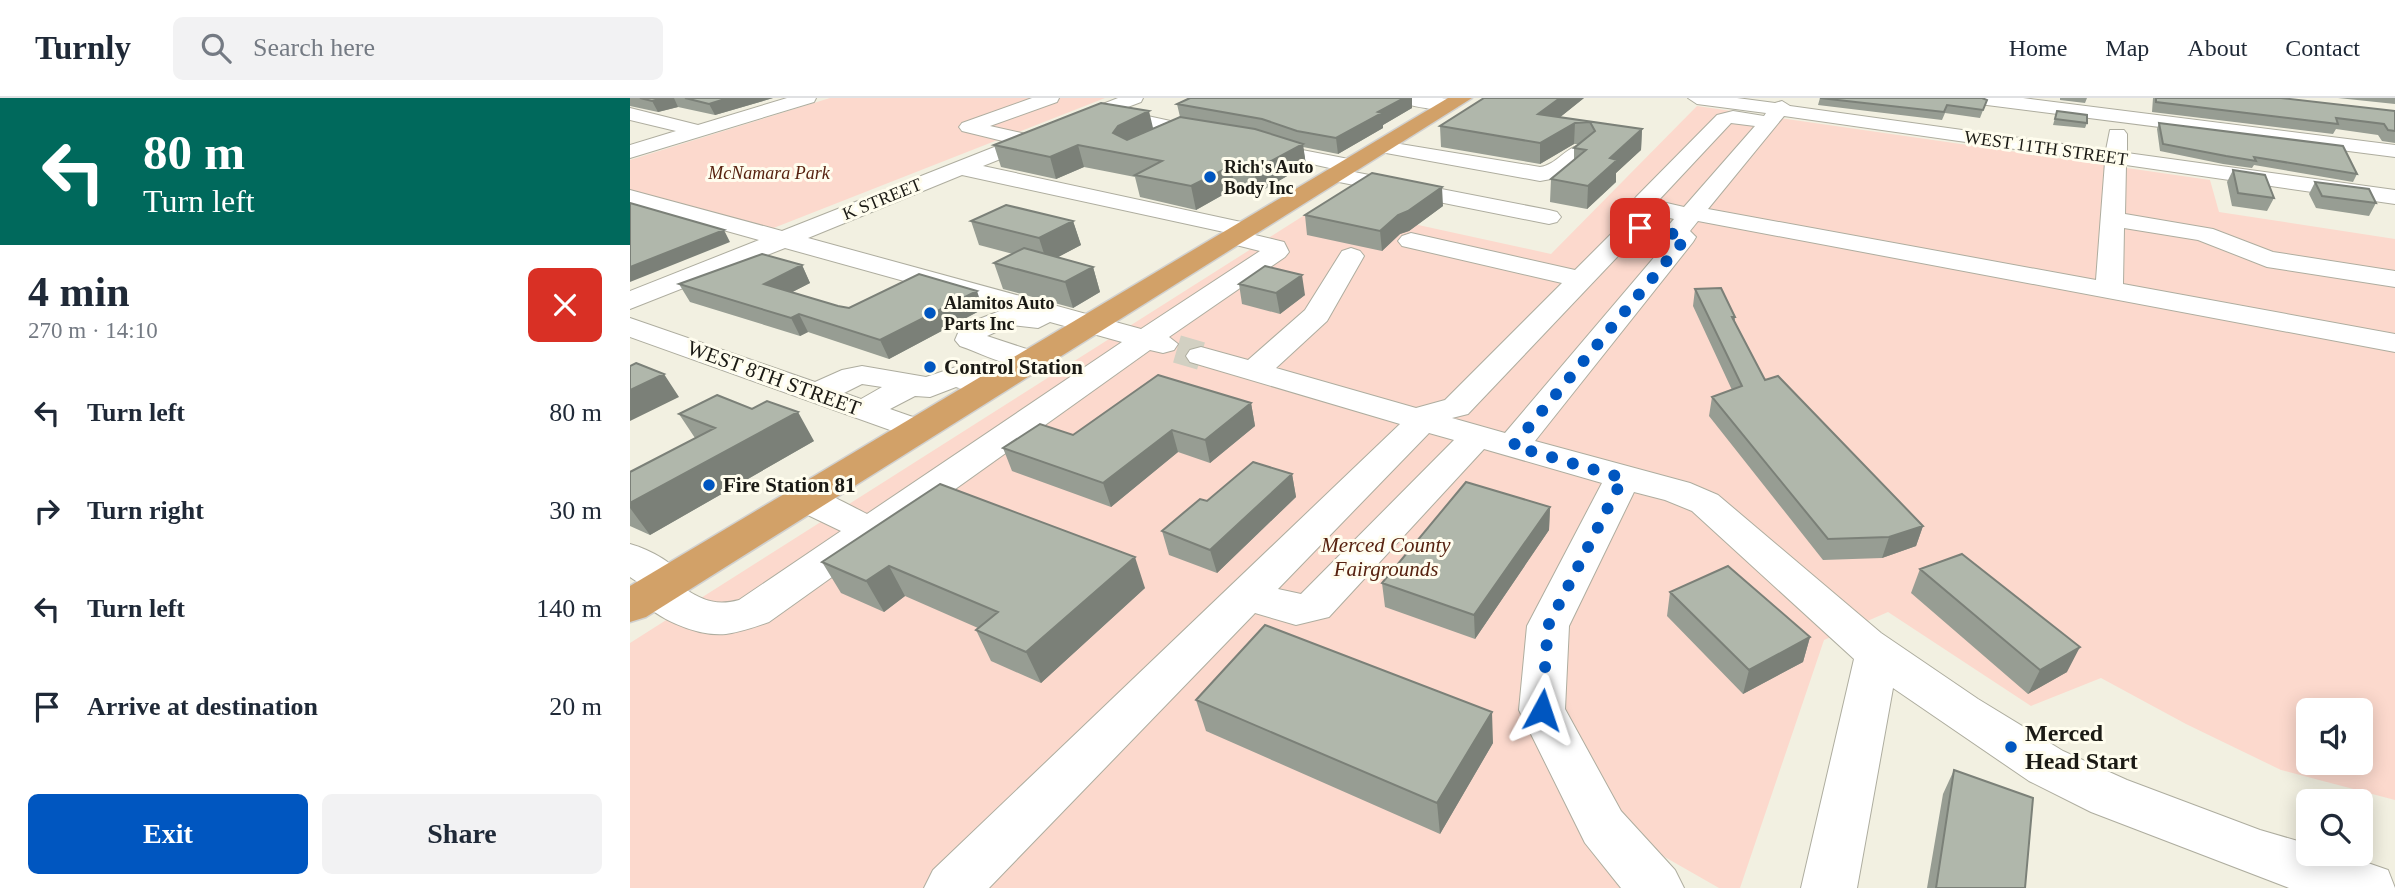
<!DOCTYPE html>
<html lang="en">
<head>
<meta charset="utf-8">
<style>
  body { margin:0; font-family:Georgia,serif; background:#f2f2f3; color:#1f2937; height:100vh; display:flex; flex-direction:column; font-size:26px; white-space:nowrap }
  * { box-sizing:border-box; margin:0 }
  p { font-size:23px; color:#747a83 }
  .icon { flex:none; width:38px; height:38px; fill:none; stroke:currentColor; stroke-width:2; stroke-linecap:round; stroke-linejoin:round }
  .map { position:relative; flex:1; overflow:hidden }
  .drawer { display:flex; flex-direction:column; background:#fff; width:630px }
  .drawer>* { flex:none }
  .banner { background:#00695c; color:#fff; overflow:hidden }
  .buttons { position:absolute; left:1666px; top:600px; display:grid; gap:14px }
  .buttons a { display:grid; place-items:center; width:77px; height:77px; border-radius:10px; background:#fff; box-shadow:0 4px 18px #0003; font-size:35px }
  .pin { position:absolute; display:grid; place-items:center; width:60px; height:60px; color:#fff; margin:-30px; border-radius:14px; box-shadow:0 4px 10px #0006 }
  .me { position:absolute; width:77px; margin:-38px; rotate:5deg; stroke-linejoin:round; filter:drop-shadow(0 0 5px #0008) }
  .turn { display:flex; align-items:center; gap:24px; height:147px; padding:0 28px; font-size:32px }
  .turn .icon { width:91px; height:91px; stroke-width:2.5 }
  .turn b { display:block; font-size:49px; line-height:60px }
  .round { display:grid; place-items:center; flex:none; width:74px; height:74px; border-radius:10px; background:#f2f2f3 }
  .headline { display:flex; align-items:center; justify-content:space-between; height:119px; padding:0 28px }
  h1 { font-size:42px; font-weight:600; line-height:52px }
  .cta { display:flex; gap:14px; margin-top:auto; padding:14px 28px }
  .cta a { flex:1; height:80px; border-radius:10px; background:#0056c0; color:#fff; font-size:28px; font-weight:600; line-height:80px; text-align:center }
  .cta a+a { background:#f2f2f3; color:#1f2937 }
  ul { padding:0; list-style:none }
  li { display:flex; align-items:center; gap:21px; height:98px; padding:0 28px }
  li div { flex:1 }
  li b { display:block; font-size:26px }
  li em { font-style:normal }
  header { display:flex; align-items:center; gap:42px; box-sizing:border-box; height:98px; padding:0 35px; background:#fff; border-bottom:2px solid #e0e1e3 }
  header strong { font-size:33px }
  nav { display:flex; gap:38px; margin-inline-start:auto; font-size:24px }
  .search { width:490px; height:63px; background:#f2f2f3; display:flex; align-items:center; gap:18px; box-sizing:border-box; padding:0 24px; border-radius:10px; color:#747a83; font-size:26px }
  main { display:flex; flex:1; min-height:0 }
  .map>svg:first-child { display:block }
  .green { fill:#fcd9cd; fill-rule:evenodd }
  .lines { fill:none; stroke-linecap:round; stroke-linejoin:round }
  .minor-tunnel { stroke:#d2d0c2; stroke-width:28; stroke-dasharray:28 14; stroke-linecap:butt }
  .minor-casing { stroke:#aead9f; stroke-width:2 }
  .highway-casing { stroke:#d1d1d0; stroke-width:3 }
  .minor { fill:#fff; fill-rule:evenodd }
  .highway { fill:#d2a168; fill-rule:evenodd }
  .wall { fill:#979d93 }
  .shaded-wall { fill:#7b8078 }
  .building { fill:#b0b7ab; stroke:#7b8078; stroke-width:2 }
  .route { stroke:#0056c0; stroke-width:12; stroke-dasharray:0 21.6 }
  .poi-dot { fill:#0056c0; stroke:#fffdee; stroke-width:2.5 }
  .labels { text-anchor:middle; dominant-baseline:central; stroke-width:6; stroke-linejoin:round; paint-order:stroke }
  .far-street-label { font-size:18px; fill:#1b1a15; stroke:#fffdee }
  .far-poi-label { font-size:18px; font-weight:bold; fill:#1b1a15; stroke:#fffdee; text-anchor:start }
  .far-park-label { font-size:18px; font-style:italic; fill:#572210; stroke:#fffdee }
  .poi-label { font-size:21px; font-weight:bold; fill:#1b1a15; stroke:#fffdee; text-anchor:start }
  .street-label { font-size:21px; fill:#1b1a15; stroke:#fffdee }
  .park-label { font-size:21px; font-style:italic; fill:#572210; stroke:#fffdee }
  .near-poi-label { font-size:24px; font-weight:bold; fill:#1b1a15; stroke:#fffdee; text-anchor:start }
</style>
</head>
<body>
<header>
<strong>Turnly</strong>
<div class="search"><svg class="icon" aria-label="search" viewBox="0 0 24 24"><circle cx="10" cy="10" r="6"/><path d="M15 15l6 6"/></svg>Search here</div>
<nav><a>Home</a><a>Map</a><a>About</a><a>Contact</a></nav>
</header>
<main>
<section class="drawer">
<div class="banner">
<div class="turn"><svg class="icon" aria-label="left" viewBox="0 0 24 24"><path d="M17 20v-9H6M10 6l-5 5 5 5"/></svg><div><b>80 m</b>Turn left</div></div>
</div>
<div class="headline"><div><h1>4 min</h1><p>270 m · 14:10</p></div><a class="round" style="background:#d93025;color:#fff"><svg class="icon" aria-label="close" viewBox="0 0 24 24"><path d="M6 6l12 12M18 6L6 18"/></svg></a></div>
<ul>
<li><svg class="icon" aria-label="left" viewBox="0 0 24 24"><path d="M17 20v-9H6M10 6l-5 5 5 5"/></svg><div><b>Turn left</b></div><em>80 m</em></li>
<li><svg class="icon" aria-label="right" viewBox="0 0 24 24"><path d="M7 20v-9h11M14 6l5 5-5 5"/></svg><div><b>Turn right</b></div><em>30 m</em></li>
<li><svg class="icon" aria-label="left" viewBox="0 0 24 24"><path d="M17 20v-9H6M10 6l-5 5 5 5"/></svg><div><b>Turn left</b></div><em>140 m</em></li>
<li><svg class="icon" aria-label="arrive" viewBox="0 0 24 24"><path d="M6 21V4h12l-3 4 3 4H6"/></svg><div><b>Arrive at destination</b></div><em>20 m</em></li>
</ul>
<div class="cta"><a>Exit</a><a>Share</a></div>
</section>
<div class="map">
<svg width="1765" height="790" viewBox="0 0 1765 790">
  <rect width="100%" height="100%" fill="#f2f0e1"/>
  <!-- green -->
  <path class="green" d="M200,0h275l-334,131 -141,-38v-31z
    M1067,8l513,74 9,32 176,27v561l-114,-30 -95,-46 -85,-46 -70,28 -143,-94 -64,28 -84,248h-21l-77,-44 -22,44h-990v-245l692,-439 229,50zM1678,612h53v53h-53z"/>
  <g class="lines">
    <!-- minor-tunnel -->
    <path class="minor-tunnel" d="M547,251l24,7"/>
    <defs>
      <path id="minor" d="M157,0h29l-2,4 -184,56v-13l46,-14 -46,-11v-12l68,17z
        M402,0h27l-2,4 -67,24 36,8 92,-36h25l-2,4 -21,8 69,15 3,4 -3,4 -28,13h-14l-3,-4 3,-4 15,-7 -60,-13 -119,48 272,59 3,5 -3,5 29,7 5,10 -4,5 -116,80 9,7 -4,6 -11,3 -13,-3 -381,272c-14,5 -28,10 -43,12 -29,3 -77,-17 -92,-43l5,-8 -9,-6v-33c21,6 47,20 58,39l-3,6c19,12 32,17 54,11l102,-69 -50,-24 -6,-8 6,-8c26,-7 53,12 76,23l255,-172 -72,-20 -12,6 -27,-3 -24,11 55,18 4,6 -4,6c-25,7 -58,-12 -82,-20l-5,-6 6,-14 44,-17 -220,-61 -155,61v-18l129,-51 -129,-36v-14l152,41 225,-89 -45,-11 -3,-4 3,-4zM332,77l262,57 -3,5 3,5 36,9 -119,78 -333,-91z
        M764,0h48l16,3 2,4c-8,9 -58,2 -66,-7z
        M1058,0h49l38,5 7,-2 8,5 316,44 4,-20h14l3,4v19l268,37v14l-269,-39 -1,49 88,15 60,23 122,19v16l-128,-20 -69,-27 -74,-12 -1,56 272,50v18l-697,-131 -8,10 6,6 -3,5 -158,199 155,42 28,12 163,138 97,66 85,52 64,29 133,50 48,14v10h34l46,16 7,18h-106l-198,-76 -62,-31 -136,-93 -36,200h-56l53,-229 -162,-148 -27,-11 -31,-8 -65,134 -4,83 56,102 54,59 9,18h-63l-36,-45 -66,-133 8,-84 75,-143 -118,-34 -155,168 -33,8 -41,-12 -266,275h-65l9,-18 467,-446 -210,-62 -4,-6 4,-6 11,-3 47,13 57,-50 37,-59 9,-3 9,3 4,5 -37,65 -51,47 140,40 29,-8 117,-117 -160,-37 -4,-5 4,-5 9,-3 164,37 46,-46 19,-4 28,6 6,-7 -37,-9 -5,-8 4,-5 81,-82 16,-4 31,5 2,-3 -69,-9zM1154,18l321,46 -9,118 -388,-71zM1101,25l24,3 -71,81 -26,-6zM1008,137l30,6 -163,192 -53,-15 16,-4zM799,335l25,7 -153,154 -23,-5z
        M1340,0h53l372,47v12l-416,-53z
        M629,38l38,13 62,12 3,5 -8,6 195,38 8,2 4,5 -4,5 -8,2 -220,-44 -3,-5 8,-6 -49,-11 -33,-12 -3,-4 3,-4z
        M752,43l158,26c19,-2 29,-27 49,-21l3,4 -30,27 -22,4 -165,-30 -3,-4 3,-4z
        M0,220l185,64 27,-12 20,-4 64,11 30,-10 42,14 5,7 -5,7 -11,3 -31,-11 -26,10 -15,-1 -25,13 40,14 5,7 -5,7 -12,3 -288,-103zM232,286l20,3 -21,12 -17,-6z"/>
      <path id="highway" d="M818,0h24l-826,519 -16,5v-36z"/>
    </defs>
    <!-- minor casing -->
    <use href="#minor" class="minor-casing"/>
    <!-- highway casing -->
    <use href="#highway" class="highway-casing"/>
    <!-- minor -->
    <use href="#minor" class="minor"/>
    <!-- highway -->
    <use href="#highway" class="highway"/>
  </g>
  <!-- wall -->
  <path class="wall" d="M0,0h143l-58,17 -37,-8 -20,5 -28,-6z
    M954,0l-24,19 82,12 -1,21 -25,23v9l-29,27 -37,-7 1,-23 23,-19v-12l5,-4h-5l-34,20 -99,-17 -1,-21z
    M1190,0l167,2 -7,18 -35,-5 -3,7 -124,-15z
    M1430,0h27l-2,5 -25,-3z
    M1523,0h128l114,13v32l-13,-2 -4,-6 -42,-6 -3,5 -181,-22z
    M1708,0h57v6z
    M547,6l235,4 -29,17v3l-45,26 -35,-7 3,18 -48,28 -23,-5 -39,22 -56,-13 -5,-20 -51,-10 -28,12 -55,-12 -7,-22 159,-17 27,-11z
    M1427,13l30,12 -2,5 -32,-3z
    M1529,25l198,51 -4,8 -99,-17 -2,3 -29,-4 -63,-13 -3,-22z
    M1603,72l41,28 -7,13 -35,-5 -5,-24z
    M1685,84l61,21 -7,13 -53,-8 -7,-14z
    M813,108l-34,25 -9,3 -18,17 -75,-16 -2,-20z
    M341,123h102l8,24 -23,12 35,10 7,25 -27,16 -70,-19 -9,-26 19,-9 -34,-9z
    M172,167l8,18 -18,9 46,14 11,2 134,1 -94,50 -81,-27 -8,4 -110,-34 -11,-18z
    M609,186l66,11 -25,19 -38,-10z
    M1065,191l40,28v5l30,58 158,146 -7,20 -34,12 -59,2 -114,-144 3,-19 20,-7 -39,-84z
    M621,305l4,23 -45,37 -32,-11 -67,55 -99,-36 -9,-23z
    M49,316l135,27 -164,94 -20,-9v-54l65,-34z
    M662,376l4,23 -79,76 -48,-18 -7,-24 45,-30z
    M310,386l205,104 -104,95 -50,-22 -15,-31 2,-2 -73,-32 -21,16 -43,-19 -19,-31z
    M920,409l-1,23 -74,109 -90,-32 -3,-24z
    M1290,471l147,103 -39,22 -117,-101z
    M1040,494l140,45 -7,25 -60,32 -76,-78z
    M566,602l297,43 -53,91 -234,-103z
    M1324,672l71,118h-98l16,-94z"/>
  <!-- shaded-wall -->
  <path class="shaded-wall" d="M32,0h12l4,9 -20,5 -6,-11z
    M98,0h45l-58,17 -6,-11z
    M774,0h8v10l-29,17v3l-45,26 -2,-16 42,-26z
    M930,0h24l-46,37v-21z
    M519,13l5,21 -31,15 -10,-14 5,-7z
    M945,25l-1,21 -34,20v-21z
    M1012,31l-1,21 -25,23v9l-29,27 1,-23 22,-28z
    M673,46l3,21 -48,28 -4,-23z
    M448,47l6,22 -28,12 -6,-22z
    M601,68l4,22 -39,22 -5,-24z
    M812,89l1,19 -34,25 -9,3 -18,17 -2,-20 18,-16z
    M443,123l8,24 -34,18 -8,-25z
    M94,132l6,12 -100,40v-15z
    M172,167l8,18 -37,19 -9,-18z
    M463,169l7,25 -27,16 -8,-26z
    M672,177l3,20 -25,19 -4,-21z
    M347,193l6,18 -94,50 -9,-19z
    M169,216l9,18 -8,4 -9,-18z
    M34,276l15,23 -49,24v-31z
    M621,305l4,23 -45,37 -5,-23z
    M168,314l16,29 -164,94 -20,-27v-5z
    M542,332l6,22 -67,55 -8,-24z
    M662,376l4,23 -79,76 -7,-23z
    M920,409l-1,23 -74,109 -1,-24z
    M1293,428l-7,20 -34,12 7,-21z
    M505,459l10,31 -104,95 -15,-31z
    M259,468l16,30 -21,16 -18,-31z
    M1180,539l-7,25 -60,32 6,-24z
    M1450,549l-13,25 -39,22 12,-24z
    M862,614l1,31 -53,91 -3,-31z"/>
  <!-- building -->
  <path class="building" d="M10,0h22l-10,3z
    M55,0h43l-19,6z
    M560,0h214l-26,14 4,1 -46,25 -39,-7 -35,-12 -85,-15z
    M854,0h76l-22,16 104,15 -32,29 7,2 -29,26 -37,-7 35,-29 -12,-2 21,-17 -5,-9 -15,1 -35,20 -100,-17z
    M1190,0h162l5,2 -4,10 -36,-5 -3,7z
    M1526,0h125l114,13v20l-7,-1 -4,-6 -48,-6 2,6 -182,-22z
    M471,5l48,8 -31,15 -5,7 14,7 53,-23 75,12 48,15 -49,26 -23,-4 -40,20 -56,-11 27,-14 -84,-16 -28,12 -56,-12z
    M1427,13l30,4v8l-32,-4z
    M1529,25l184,23 14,28 -103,-17 2,4 -30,-5 -63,-12z
    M1603,72l32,5 9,23 -36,-5z
    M742,75l70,14 -34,24 -10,4 -18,16 -75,-16z
    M1685,84l54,7 7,14 -54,-7z
    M0,105l94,27 -94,37z
    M376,107l67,16 -34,17 -68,-17z
    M394,150l69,19 -28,15 -71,-19z
    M132,156l40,11 -38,19 74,22 11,2 70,-34 58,17 -97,49 -81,-26 -8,4 -112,-34z
    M635,168l37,9 -26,18 -37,-9z
    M1091,190l14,29h-3l33,63 13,-4 145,150 -34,11 -61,2 -116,-142 30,-11 -47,-97z
    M6,265l28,11 -34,16v-24z
    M528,277l93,28 -46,37 -33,-10 -69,53 -100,-35 37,-24 33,11z
    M87,297l35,14 15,-8 31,11 -168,91v-31l85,-44 -36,-14z
    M623,364l39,12 -82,76 -48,-19 38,-32 7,2z
    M836,384l84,25 -76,108 -92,-32z
    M310,386l195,73 -109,95 -50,-22 22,-18 -109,-46 -23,15 -44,-19z
    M1332,456l118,93 -40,23 -120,-101z
    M1098,468l82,71 -61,33 -79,-78z
    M635,527l227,87 -55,91 -241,-103z
    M1324,672l79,28 -8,90h-89z"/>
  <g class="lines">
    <!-- route -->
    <path class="route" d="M912,612l6,-84 75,-148 -110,-32 172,-207 -5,-4 -40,-7"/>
  </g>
  <!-- markers -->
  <g class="poi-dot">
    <circle cx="580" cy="79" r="7"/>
    <circle cx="300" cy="215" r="7"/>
    <circle cx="300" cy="269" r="7"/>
    <circle cx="79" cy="387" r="7"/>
    <circle cx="1381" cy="649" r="7"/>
  </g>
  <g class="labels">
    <!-- far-street labels -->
    <g class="far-street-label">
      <text transform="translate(1416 50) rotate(8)">WEST 11TH STREET</text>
      <text transform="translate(252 101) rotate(-22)">K STREET</text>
    </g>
    <!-- far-poi labels -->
    <g class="far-poi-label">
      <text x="594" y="69">Rich's Auto<tspan x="594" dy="21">Body Inc</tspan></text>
      <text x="314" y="205">Alamitos Auto<tspan x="314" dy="21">Parts Inc</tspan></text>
    </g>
    <!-- far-park labels -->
    <g class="far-park-label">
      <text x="139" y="75">McNamara Park</text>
    </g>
    <!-- poi labels -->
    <g class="poi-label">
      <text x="314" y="269">Control Station</text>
      <text x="93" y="387">Fire Station 81</text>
    </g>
    <!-- street labels -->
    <g class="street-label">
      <text transform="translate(144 280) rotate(20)">WEST 8TH STREET</text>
    </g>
    <!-- park labels -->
    <g class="park-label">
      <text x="756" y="447">Merced County<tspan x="756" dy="24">Fairgrounds</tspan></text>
    </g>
    <!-- near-poi labels -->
    <g class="near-poi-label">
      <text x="1395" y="635">Merced<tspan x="1395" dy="28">Head Start</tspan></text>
    </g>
  </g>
</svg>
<div class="buttons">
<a><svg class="icon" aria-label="sound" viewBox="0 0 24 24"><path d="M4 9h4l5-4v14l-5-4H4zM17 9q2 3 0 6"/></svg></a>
<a><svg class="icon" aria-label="search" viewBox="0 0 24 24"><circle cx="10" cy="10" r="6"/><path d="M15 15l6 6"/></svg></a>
</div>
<div class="pin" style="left:1010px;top:130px;background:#d93025"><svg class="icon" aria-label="arrive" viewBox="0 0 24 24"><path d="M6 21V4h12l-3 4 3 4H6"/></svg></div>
<svg class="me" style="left:912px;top:612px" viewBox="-20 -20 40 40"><path d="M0-17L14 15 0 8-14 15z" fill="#0056c0" stroke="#fff" stroke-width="4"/></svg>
</div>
</main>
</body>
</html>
